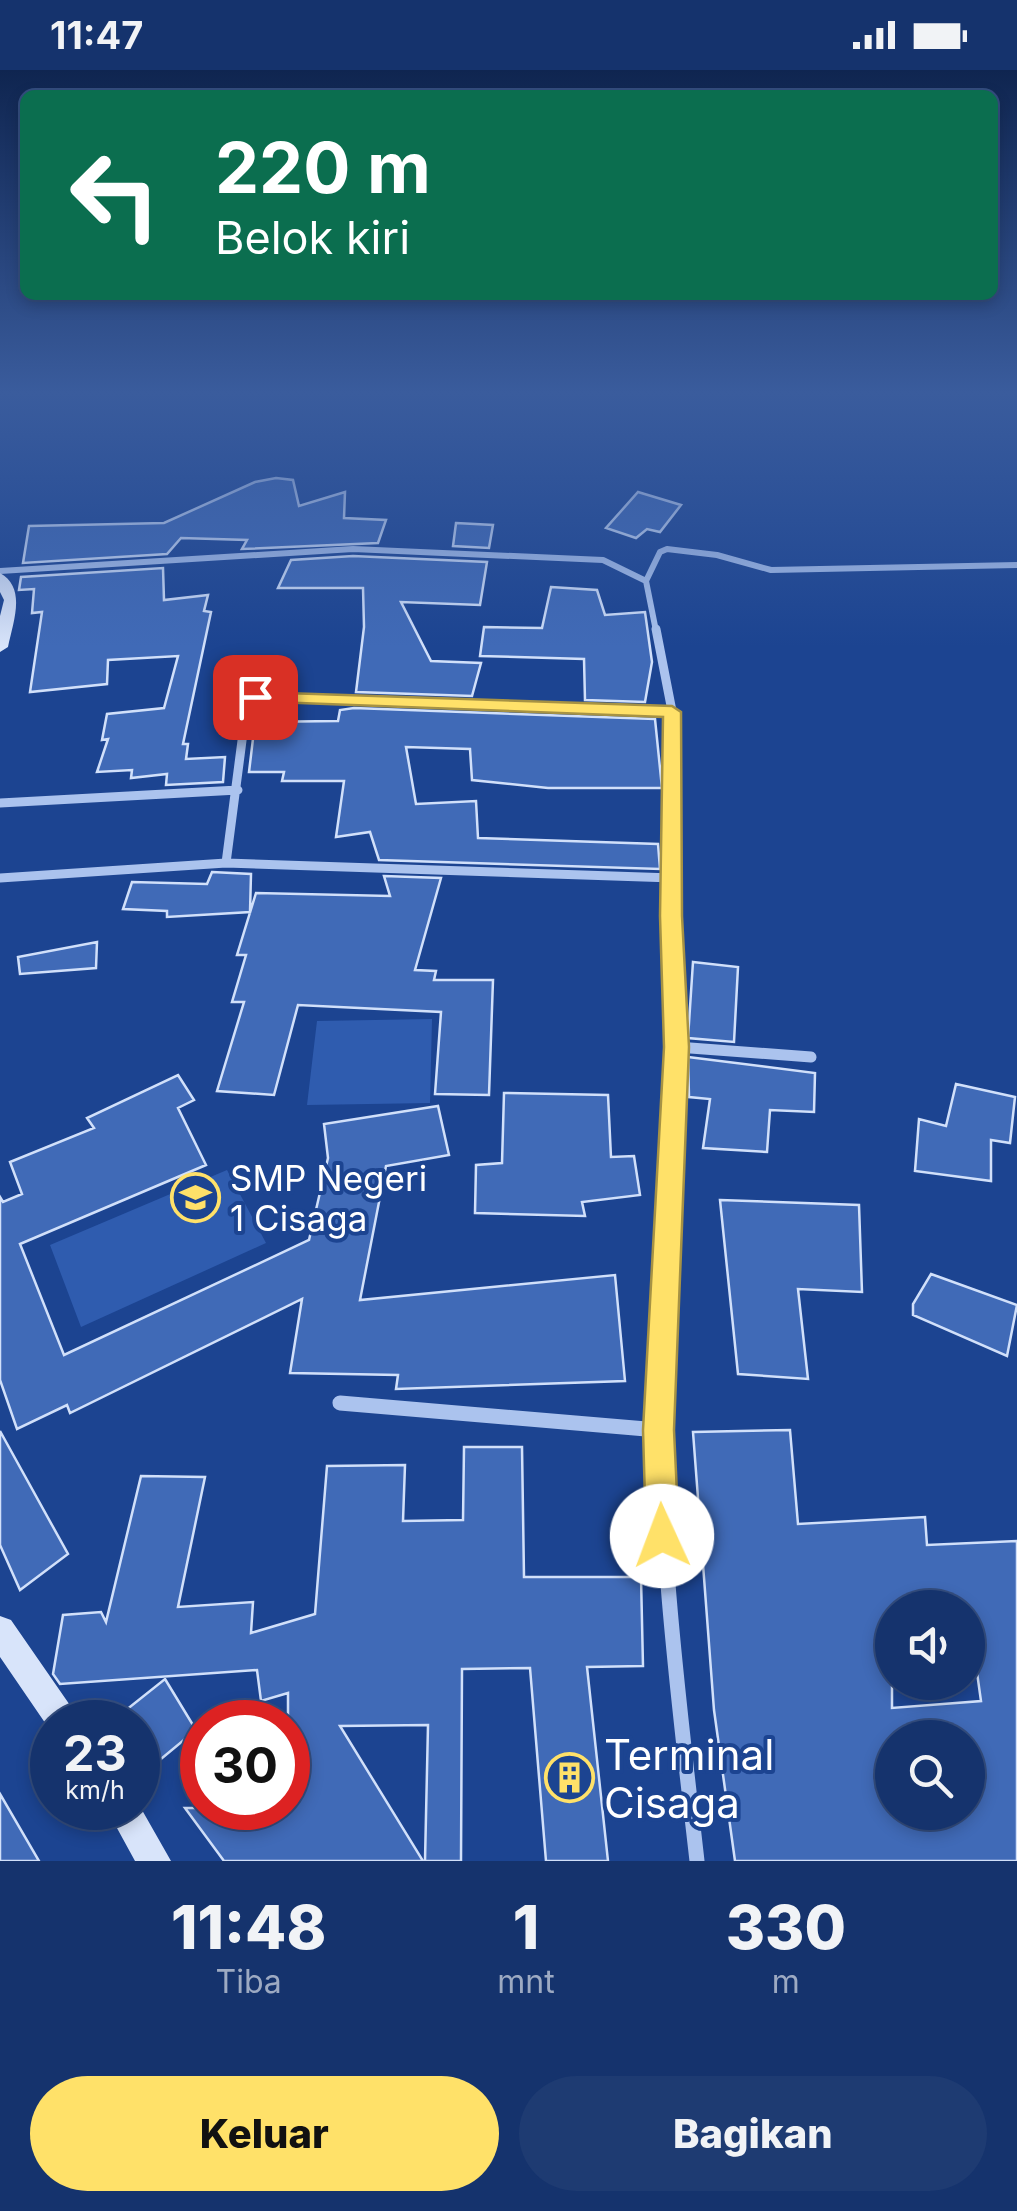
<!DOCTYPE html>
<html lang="id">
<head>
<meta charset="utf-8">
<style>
  body { margin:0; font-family:Inter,sans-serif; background:#1e3b72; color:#f1f3f6; height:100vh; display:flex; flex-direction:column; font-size:38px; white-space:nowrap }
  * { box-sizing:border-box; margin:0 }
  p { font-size:32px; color:#9daac2 }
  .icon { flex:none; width:55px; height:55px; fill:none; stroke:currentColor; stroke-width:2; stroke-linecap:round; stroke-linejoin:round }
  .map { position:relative; height:1791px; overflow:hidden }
  .sheet { display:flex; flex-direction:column; background:#15336d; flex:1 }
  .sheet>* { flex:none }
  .guide { position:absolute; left:20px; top:20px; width:978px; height:210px; border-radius:15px; box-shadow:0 5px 15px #0003,0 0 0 2px #344e80; background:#0b6e4f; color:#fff; overflow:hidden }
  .controls { position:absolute; left:875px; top:1520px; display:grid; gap:20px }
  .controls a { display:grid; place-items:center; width:110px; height:110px; border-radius:50%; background:#15336d; box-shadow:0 5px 15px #0003,0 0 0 2px #344e80; font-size:50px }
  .speed { position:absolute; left:30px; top:1630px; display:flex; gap:20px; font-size:50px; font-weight:700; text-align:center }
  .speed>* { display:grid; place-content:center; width:130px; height:130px; border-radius:50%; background:#15336d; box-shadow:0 5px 15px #0003,0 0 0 2px #344e80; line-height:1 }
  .speed small { font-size:25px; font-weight:400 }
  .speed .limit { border:15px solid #d22; background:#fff; color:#111 }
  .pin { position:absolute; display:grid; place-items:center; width:85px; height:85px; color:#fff; margin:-42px; border-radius:20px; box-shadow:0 5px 15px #0006 }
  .me { position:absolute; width:110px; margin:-55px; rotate:358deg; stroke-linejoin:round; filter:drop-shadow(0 0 8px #0008) }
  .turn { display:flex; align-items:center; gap:35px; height:210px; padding:0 30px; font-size:45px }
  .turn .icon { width:130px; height:130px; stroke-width:2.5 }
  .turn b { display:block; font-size:70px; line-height:85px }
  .eta { display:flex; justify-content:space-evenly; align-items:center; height:170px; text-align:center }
  .eta b { font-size:60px; font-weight:800; line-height:70px }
  .action { display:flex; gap:20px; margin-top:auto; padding:20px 30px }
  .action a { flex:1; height:115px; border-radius:60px; background:#ffe169; color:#111; font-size:40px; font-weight:800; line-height:115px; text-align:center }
  .action a+a { background:#1e3b72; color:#f1f3f6 }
  .status { display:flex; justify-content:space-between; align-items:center; height:70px; padding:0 50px; background:#15336d; direction:ltr }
  .status svg { height:28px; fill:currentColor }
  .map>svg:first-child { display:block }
  .green { fill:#2f5caf }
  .building { fill:#406ab7; stroke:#d1e0fa; stroke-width:2.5; fill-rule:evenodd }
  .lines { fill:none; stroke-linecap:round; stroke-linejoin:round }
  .minor-far3 { stroke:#abc3ee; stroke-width:6 }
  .minor-far2 { stroke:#abc3ee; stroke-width:9 }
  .minor-far1 { stroke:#abc3ee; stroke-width:11 }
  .minor { stroke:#abc3ee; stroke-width:15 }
  .secondary { fill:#d8e4fa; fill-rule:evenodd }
  .route { fill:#ffe169; stroke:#a69244; stroke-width:2.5 }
  .labels { text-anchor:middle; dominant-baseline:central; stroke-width:8; stroke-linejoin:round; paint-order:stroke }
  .poi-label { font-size:35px; fill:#fff; stroke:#1c4491; text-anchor:start }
  .near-poi-label { font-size:42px; fill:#fff; stroke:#1c4491; text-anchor:start }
</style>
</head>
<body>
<div class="status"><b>11:47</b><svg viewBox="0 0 49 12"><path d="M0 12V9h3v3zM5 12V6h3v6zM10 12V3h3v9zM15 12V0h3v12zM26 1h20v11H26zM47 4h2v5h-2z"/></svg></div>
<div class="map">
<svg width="1017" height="1791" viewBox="0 0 1017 1791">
  <rect width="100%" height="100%" fill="#1c4491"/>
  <!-- green -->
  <path class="green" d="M432,949l-2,84 -123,2 10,-84z
    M227,1100l39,73 -185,84 -31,-82z"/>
  <!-- building -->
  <path class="building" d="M276,408l17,2 6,26 46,-14 -1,26 42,2 -8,23 -136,6 5,-9 -66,-2 -14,16 -144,9 6,-37 135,-3 91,-41z
    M638,422l43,13 -21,27 -13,-3 -11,9 -30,-10z
    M456,453l37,2 -4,23 -36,-2z
    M353,486l134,6 -7,43 -79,-3 30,59 50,2 -9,33 -116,-4 8,-65 -1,-39h-85l13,-28z
    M163,498l1,32 44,-5 -4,16 7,1 -28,132h5l-2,15 39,-2 -2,25 -57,3 1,-11 -36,4 1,-8 -35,2 11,-33 -6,1 5,-26 57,-6 14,-52 -70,4 -1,24 -77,8 12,-80 -10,1 2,-24 -15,1 2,-13z
    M551,517l46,3 8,25 40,-3 7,50 -7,40 -60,-2 -1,-41 -104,-3 4,-29 58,1z
    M354,638l301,11 7,69h-114l-76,-8 -2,-31 -64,-2 10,57 60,-3 2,37 180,6 2,25 -281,-9 -9,-28 -34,5 8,-56h-62l2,-9h-35l6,-50 83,-1 2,-11z
    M212,802l39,2 -1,38 -83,5v-6l-44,-2 9,-27 75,2z
    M384,806l57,2 -26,92 21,1 -2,9h59l-4,115 -54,-1 6,-82 -143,-7 -24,90 -57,-4 27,-89h-12l14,-47h-9l19,-62 134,3z
    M97,872l-1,26 -76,6 -2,-17z
    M693,892l45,5 -4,75 -46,-4z
    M688,987l127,16 -1,39 -44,-2 -3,42 -64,-4 7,-49 -21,-2z
    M178,1005l16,25 -16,8 28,57 -186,79 44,111 245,-115 19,-82 -4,-34 114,-18 11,49 -63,11 -26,134 255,-25 10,106 -229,8 2,-14 -108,-2 12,-74 -232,114 -3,-8 -50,24 -17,-49v-183l3,5 19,-8 -12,-32 84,-34 -7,-10z
    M956,1014l59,13 -5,46 -19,-3v41l-76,-10 4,-52 27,7z
    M504,1023l104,2 3,62 23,-1 6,39 -58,7 3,14 -110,-3 1,-48 26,-2z
    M720,1130l139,5 3,87 -64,-3 10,90 -70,-5z
    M931,1204l86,31 -10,51 -94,-41v-11z
    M790,1360l8,94 127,-7 2,28 90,-4v320h-282l-21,-151 -21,-278zM892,1538h76l13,93 -89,7zM892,1668h76v74h-76z
    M0,1361l68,123 -48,36 -20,-45z
    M464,1377h58l2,130h117l2,89 -56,1 21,194h-62l-16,-193 -68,1 -1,192h-36l3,-136 -88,1 83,135h-199l-39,-53h103v-115l-27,8 -4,-31 -197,14 -7,-10 10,-59 38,-3 5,10 35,-146 64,1 -27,130 75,-5 -2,31 64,-19 12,-148 78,-1 -2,56 60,-1z
    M165,1609l31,51 -58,48v-56h-27z
    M0,1724l39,67h-39z"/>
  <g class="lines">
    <!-- minor-far3 -->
    <path class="minor-far3" d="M0,501l353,-22 250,11 43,21 10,50
      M646,511l14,-29 7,-3 50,6 54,15 246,-5"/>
    <!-- minor-far2 -->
    <path class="minor-far2" d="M656,559l16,82v226
      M0,733l238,-13
      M226,793l20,-153 9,-13 417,14
      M0,808l226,-15 447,15"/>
    <!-- minor-far1 -->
    <path class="minor-far1" d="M677,977l134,10
      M663,1268l14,-291 -5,-112"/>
    <!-- minor -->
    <path class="minor" d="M663,1265c-9,177 14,350 34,526
      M340,1333l318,27"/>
    <!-- secondary -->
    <path class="secondary" d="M0,503c27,15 13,49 8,74l-8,5v-36l4,-16 -4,-8z
      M0,1546l11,4 63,91 4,11h-26v11l-52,-76z
      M138,1733l33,58h-36l-29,-53h32z"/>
  </g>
  <!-- sky -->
  <linearGradient id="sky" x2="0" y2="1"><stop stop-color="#0f2550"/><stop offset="0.56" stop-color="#3a5c9d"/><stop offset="1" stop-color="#3a5c9d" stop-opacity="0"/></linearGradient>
  <rect width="1017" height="577" fill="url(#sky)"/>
  <!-- route -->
  <path class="route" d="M255,622l417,14 9,6 1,204 7,131 -15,383 5,106 -5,12 -12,5 -11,-5 -5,-12 -3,-106 21,-383 -4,-131 3,-199 -414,-16 -3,-4z"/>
  <!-- icons -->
  <defs>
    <symbol id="school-ring" viewBox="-11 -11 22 22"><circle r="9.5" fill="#1c4491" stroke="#ffe169" stroke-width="1.5"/><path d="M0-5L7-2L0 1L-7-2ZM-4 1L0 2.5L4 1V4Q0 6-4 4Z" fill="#ffe169"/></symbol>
    <symbol id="building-ring" viewBox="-11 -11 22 22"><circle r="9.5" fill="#1c4491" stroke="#ffe169" stroke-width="1.5"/><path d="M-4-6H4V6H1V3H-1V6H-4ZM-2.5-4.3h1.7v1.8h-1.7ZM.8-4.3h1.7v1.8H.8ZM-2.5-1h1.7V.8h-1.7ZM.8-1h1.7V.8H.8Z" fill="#ffe169"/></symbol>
  </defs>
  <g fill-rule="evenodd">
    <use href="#school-ring" x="168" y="1100" width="55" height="55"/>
    <use href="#building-ring" x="542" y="1680" width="55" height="55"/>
  </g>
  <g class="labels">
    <!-- poi labels -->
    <g class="poi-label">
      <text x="230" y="1108">SMP Negeri<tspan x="230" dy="40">1 Cisaga</tspan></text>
    </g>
    <!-- near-poi labels -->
    <g class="near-poi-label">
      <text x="604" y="1684">Terminal<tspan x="604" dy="48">Cisaga</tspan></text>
    </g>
  </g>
</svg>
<div class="controls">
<a><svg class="icon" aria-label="sound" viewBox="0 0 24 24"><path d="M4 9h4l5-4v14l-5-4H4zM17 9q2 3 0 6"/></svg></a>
<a><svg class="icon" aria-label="search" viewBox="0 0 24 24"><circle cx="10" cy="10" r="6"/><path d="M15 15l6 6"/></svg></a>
</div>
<div class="speed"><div>23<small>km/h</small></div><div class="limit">30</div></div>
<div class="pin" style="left:255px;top:627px;background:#d93025"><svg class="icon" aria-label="arrive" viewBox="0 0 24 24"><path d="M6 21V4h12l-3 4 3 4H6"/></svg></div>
<svg class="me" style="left:662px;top:1466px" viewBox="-20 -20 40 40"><circle r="19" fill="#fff"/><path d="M0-13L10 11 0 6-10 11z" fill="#ffe169"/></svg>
<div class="guide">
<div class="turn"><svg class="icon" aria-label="left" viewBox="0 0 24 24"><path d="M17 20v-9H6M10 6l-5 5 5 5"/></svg><div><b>220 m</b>Belok kiri</div></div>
</div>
</div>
<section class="sheet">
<div class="eta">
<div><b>11:48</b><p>Tiba</p></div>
<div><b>1</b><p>mnt</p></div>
<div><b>330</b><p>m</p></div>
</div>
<div class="action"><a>Keluar</a><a>Bagikan</a></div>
</section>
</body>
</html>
